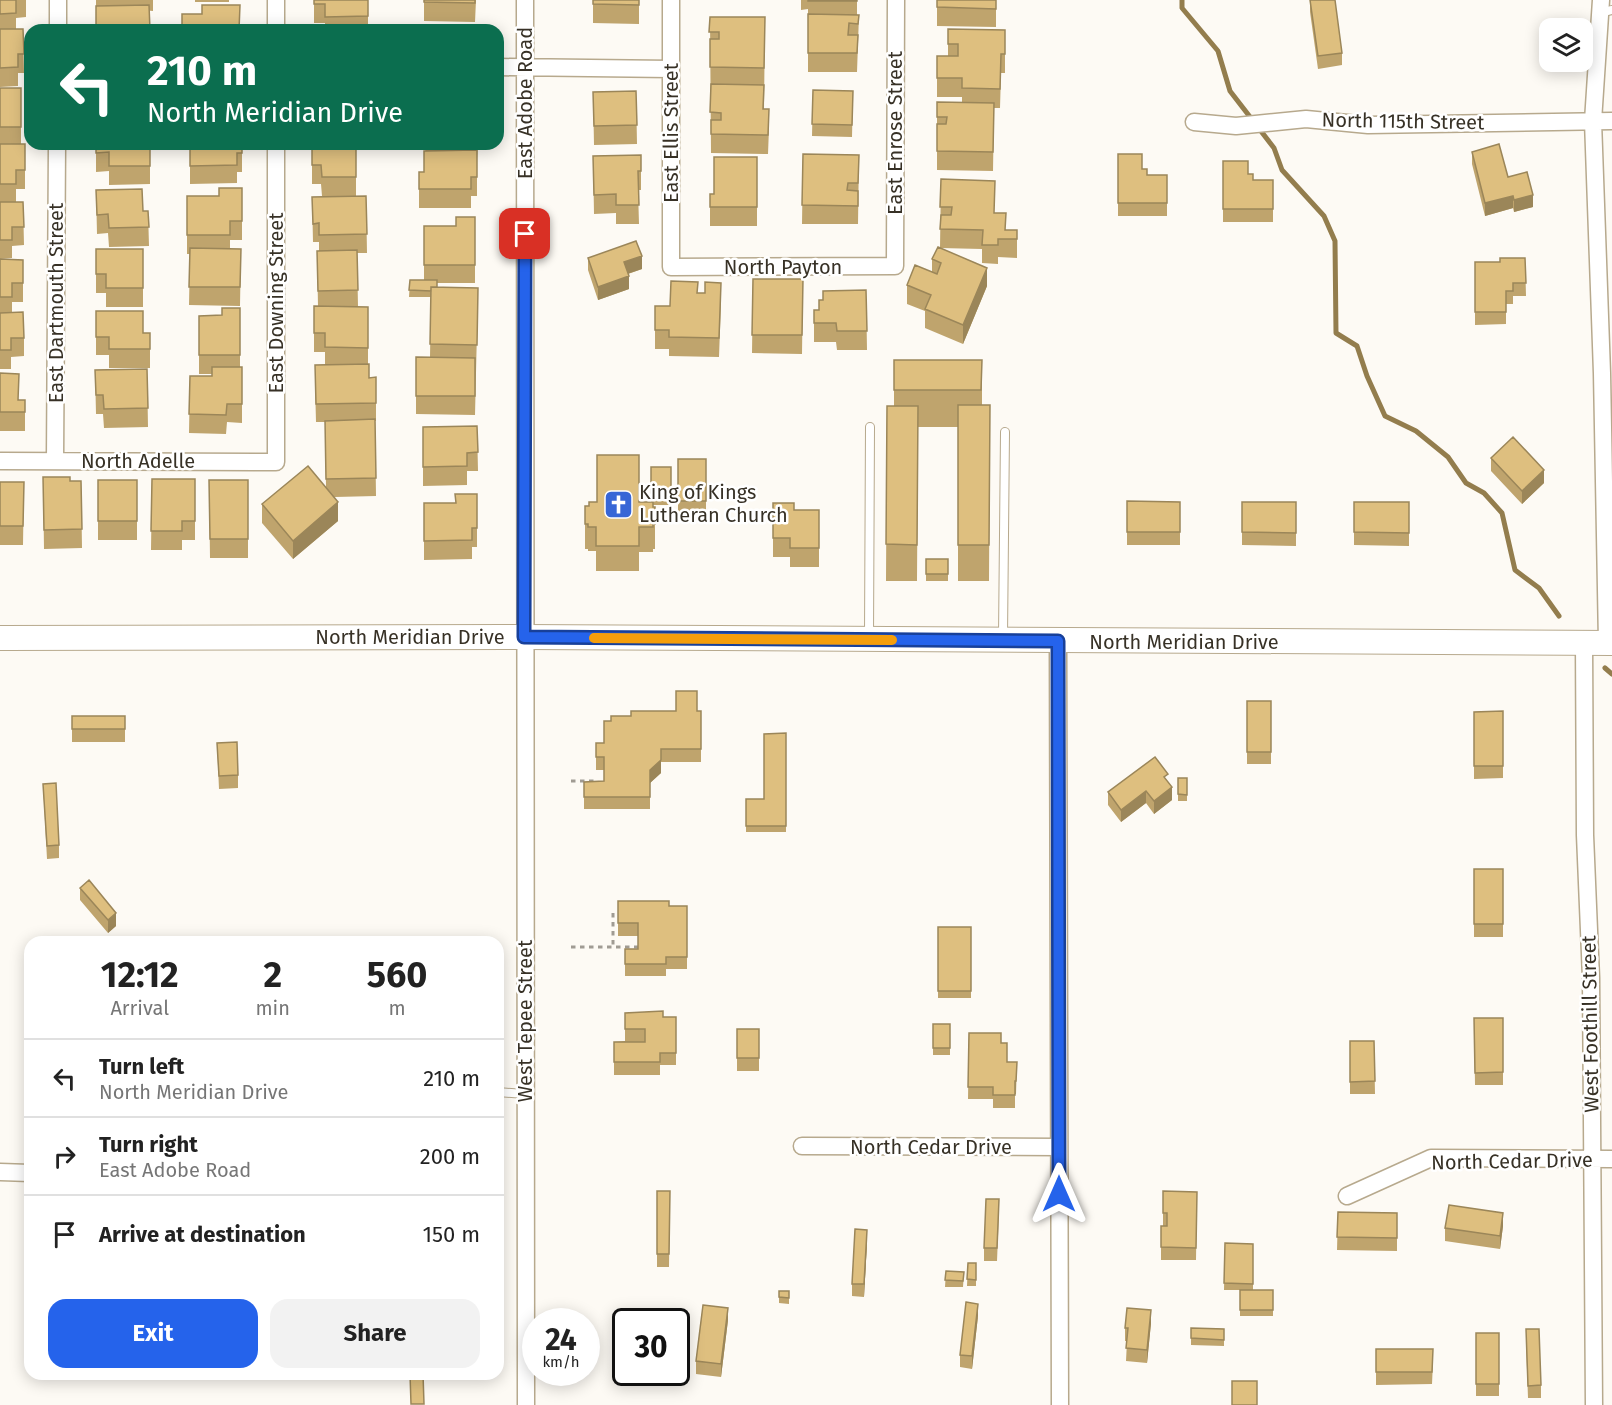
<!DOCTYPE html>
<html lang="en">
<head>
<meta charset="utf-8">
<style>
  body { margin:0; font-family:"Fira Sans",sans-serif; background:#f2f2f2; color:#222; height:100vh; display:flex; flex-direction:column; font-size:22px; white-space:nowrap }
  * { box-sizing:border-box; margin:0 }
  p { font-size:20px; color:#767676 }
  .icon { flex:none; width:33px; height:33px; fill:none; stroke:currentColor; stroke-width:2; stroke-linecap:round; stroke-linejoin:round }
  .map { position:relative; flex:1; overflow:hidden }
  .sheet { position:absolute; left:24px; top:936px; width:480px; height:444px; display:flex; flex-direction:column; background:#fff; border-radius:18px; box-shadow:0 3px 15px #0003 }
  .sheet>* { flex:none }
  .guide { position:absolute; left:24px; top:24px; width:480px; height:126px; border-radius:18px; box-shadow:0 3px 15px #0003; background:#0b6e4f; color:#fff; overflow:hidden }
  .fabs { position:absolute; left:1539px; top:18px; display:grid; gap:12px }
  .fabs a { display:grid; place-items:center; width:54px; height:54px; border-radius:12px; background:#fff; box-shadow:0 3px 15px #0003; font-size:30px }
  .speed { position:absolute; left:522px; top:1308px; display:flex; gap:12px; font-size:30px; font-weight:700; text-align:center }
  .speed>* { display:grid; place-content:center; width:78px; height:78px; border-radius:50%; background:#fff; box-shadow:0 3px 15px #0003; line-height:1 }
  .speed small { font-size:15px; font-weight:400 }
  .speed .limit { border:3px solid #111; border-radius:9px; background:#fff; color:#111 }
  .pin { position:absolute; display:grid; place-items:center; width:51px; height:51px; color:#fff; margin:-26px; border-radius:12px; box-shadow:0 3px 9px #0006 }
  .me { position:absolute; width:66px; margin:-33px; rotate:0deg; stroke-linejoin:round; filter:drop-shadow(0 0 4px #0008) }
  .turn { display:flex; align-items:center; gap:21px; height:126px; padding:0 24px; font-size:27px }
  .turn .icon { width:78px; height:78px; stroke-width:2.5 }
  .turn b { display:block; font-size:42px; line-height:51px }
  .eta { display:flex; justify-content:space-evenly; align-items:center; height:102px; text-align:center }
  .eta b { font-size:36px; font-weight:700; line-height:42px }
  .primary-button { display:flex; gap:12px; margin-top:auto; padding:12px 24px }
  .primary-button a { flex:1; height:69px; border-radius:18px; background:#2563eb; color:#fff; font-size:24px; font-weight:700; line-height:69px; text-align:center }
  .primary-button a+a { background:#f2f2f2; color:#222 }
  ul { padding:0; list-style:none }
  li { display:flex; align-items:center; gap:18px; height:78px; padding:0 24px; border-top:2px solid #e0e0e0 }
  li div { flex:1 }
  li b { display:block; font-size:22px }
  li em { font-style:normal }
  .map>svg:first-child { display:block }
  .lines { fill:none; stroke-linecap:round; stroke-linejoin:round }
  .stream { stroke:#937d4d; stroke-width:5 }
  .lane-casing { stroke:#b7a98d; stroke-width:10 }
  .street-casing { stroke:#b7a98d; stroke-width:19 }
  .secondary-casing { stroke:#b7a98d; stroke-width:26 }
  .path { stroke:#a09b93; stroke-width:3; stroke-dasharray:4.5 4.5; stroke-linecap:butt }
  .lane { stroke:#fff; stroke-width:8 }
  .street { stroke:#fff; stroke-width:16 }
  .secondary { stroke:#fff; stroke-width:24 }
  .wall { fill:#bfa46d }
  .shaded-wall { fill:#9b8659 }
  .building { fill:#debf7f; stroke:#9b8659; stroke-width:1.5 }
  .route-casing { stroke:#184099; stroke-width:15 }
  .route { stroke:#2563eb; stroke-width:10 }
  .slow { stroke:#f59e0b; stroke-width:10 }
  .labels { text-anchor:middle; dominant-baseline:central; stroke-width:5; stroke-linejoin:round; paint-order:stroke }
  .street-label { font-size:20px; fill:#373126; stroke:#fff }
  .poi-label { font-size:20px; fill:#373126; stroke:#fff; text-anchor:start }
</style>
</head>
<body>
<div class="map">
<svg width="1612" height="1405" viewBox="0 0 1612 1405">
  <rect width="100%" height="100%" fill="#fdfaf4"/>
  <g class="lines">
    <!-- stream -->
    <path class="stream" d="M1182,0v8l36,43 12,40 44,57 8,22 42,46 11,25 1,92 21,13 10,30 18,40 31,15 32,26 18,26 18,10 18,20 13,57 24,18 20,28
      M1605,668l7,6"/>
    <defs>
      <path id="lane" d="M1600,13l12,-3
        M869,637l1,-210
        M1003,637l2,-205
        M498,1092l27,2"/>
      <path id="street" d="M276,0v30
        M525,0l1,1405
        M671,0v267l224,-1 1,-266
        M1601,0l-8,121 9,252 5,270
        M58,30v-30
        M498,67l173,2
        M1194,122l42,4 70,-7 62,6 244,-4
        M0,461l276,1v-318
        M55,461l2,-317
        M1058,641l2,764
        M1584,643l1,192 6,143 3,427
        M802,1146l257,1
        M0,1172l30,1
        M1347,1196l84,-38 181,1"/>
      <path id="secondary" d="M0,638l524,-1 1088,6"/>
    </defs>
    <!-- lane casing -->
    <use href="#lane" class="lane-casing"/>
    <!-- street casing -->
    <use href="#street" class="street-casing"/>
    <!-- secondary casing -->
    <use href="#secondary" class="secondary-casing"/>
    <!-- path -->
    <path class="path" d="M571,781h25
      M613,913v35
      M571,947h67"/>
    <!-- lane -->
    <use href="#lane" class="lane"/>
    <!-- street -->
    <use href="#street" class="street"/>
    <!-- secondary -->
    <use href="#secondary" class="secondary"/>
  </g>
  <!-- wall -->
  <path class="wall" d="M0,0h26v17l-10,1v11h7l1,44h-6v13l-18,1z
    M96,0h57v11l-57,-5z
    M195,0h34v2h-34z
    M314,0h54v30h-43v-7h-11z
    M424,0h52l-1,22 -51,-1z
    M593,0h46v24l-46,-1z
    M801,0h56v15h2l-2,57h-49v-63l-7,1z
    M937,0h59v27l-59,-1z
    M1310,0l32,53v12l-24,4 -8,-57z
    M710,17h55l-1,92 5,19 -1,26 -57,-1z
    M948,29l57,1v43h-4l-1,35h-6l-1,63 -56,-1v-68l25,1v-6h-25v-41h11z
    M0,88h21v56h4v45h-9v13h7l1,43 -12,1v12l-12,1z
    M813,90l40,1 -1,46 -40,-1z
    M636,91l1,53 -43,1 -1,-53z
    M96,144h54v40l-41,1v-14l-13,1z
    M190,144h52v28h-5v11l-47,1z
    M312,144h44v52h-34l-1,-12h-9z
    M426,144h52l-1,14v38h-6v12h-52v-36h5z
    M1472,152l61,55 -19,5 -1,-4 -28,8 -13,-52z
    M803,154l56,1 -1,69h-56z
    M1118,154l24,15 5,6h20v41h-49z
    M641,155v35h-3l1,34h-23v-11l-22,1 -1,-58z
    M757,157v69h-47v-32h4z
    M1223,161l25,13 5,6h20v42h-50z
    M941,179l54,34 11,17h11v28l-19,-1v7l-16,-1v-14l-42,-1z
    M242,188v52h-12v9h11l-1,57 -51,-1 1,-51h-3v-58h32z
    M96,190l47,21h5l1,35 -40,1 -1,-14 -11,1z
    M366,196l1,57h-10l1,54h10v57l1,14 7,-1v44h-1l1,75 -41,1 3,24 -45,38 -31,-36v-19l64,-17 -1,-65h-9l-1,-38 10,-19v-13h-11v-46h4l-1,-55h2v-9h-6l-1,-45z
    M475,217v66h-38v4l41,1 -3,127 -59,-1v-57h14l1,-60h-22l1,-17h14v-54h32z
    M938,247l49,39 -24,58 -38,-16v-17l-18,-7v-19l25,-13v-13z
    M143,249v58h-37v-14h-10v-19z
    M588,258l54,11 -14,5 1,15 -31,11 -10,-30z
    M1525,258l1,38h-13v8h-7v20l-31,1v-63h25z
    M0,259l23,1v42h-11v11l12,25v18l-13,1v12h-11z
    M753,279h50l-1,75 -50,-1z
    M866,290l1,60h-30l-1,-8h-22v-32h5l4,-10z
    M698,293l23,9 -2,55 -50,-1v-7h-14v-43h15z
    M240,308v59h2v56l-15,-1 -1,12 -37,-1 1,-57h22v-2h-13v-58l23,-1z
    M96,311l47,22h7v35h-41v-13h-13z
    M894,360h88v45h8l-1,176h-31v-154h-40l-1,154h-31l1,-175h7z
    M147,369l1,58 -44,1 -1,-14h-7l-1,-44z
    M0,373l19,27h6v31h-25z
    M477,426l1,45h-11v14l-44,1v-59z
    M1491,458l53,25 -22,21 -31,-33z
    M678,459h28v54h-28z
    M651,467h20v38h-18v2h2v42h-2v3h-14v19h-43v-20h-8v-2h-3v-43l66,-4z
    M43,477l27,4h11l1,67 -38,1z
    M152,479h43v61h-13v10h-31z
    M98,480h39v60h-39z
    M209,480h39v78h-38z
    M0,482h24l-1,63h-23z
    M477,494v53h-5v12l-48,1v-57h31z
    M1127,501l53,1v43h-53z
    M1242,502h54v44l-54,-1z
    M1354,502h55v44l-55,-1z
    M773,503l21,7h25v57h-29v-10h-17z
    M926,559h22v22h-22z
    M1247,701h24v63h-24z
    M701,711v51h-40v11l-11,10v26h-66v-27l20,-1v-11h-8v-27h8l7,-22 20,-5z
    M1503,711v67l-29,1v-67z
    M72,716h53v26h-53z
    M786,733v99h-40v-33h18z
    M217,743l21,32v13l-19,1z
    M1178,778h9v23h-9z
    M1168,782l4,18 -18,14 -8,-11 -25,19 -13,-17v-13z
    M43,784l16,61v13l-12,1z
    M1474,869h29v68h-29z
    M80,888l36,38 -8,7 -28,-33z
    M618,901l51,5h18v63h-21v7h-41v-27h13v-13h-20z
    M938,927h33v71h-33z
    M625,1013l38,4h13v48h-16v10h-46v-33l11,-1z
    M1474,1018h29v67h-28z
    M933,1024h17v31h-17z
    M737,1029h22v42h-22z
    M969,1033l32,10 6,19h10l-1,32h-1v14h-22v-9h-25z
    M1350,1041h24l1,53h-25z
    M657,1191h13l-1,76h-12z
    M1163,1191l34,1 -1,68h-35v-34h2z
    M999,1212l-2,49h-13v-13z
    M1338,1212l59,1v38l-60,-1z
    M1503,1226l-3,23 -55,-8v-13z
    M867,1242l-3,55 -12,-1v-12z
    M1225,1243l28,1v46h20v26h-33v-26h11h-27z
    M968,1263h8v23h-9z
    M946,1271l18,1 -1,15h-18z
    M779,1291h10v13l-10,-1z
    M978,1316l-6,53 -12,-2v-12z
    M728,1320l-7,57 -25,-3v-13z
    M1151,1323l-4,40 -21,-2 1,-20h-2v-13z
    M1191,1328l33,1v17l-33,-1z
    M1476,1333h23v63h-23z
    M1526,1342l15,43v13h-13z
    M1376,1349l57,13 -1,22 -56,1z"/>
  <!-- shaded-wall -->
  <path class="shaded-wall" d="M1533,195v12l-19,5v-12z
    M1513,196v12l-28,8v-13z
    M642,256v13l-18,6v-13z
    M987,268v18l-24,58v-19z
    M629,276v13l-31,11v-13z
    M1544,470v13l-22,21v-13z
    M338,502v19l-45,38v-18z
    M661,760v13l-11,10v-13z
    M1172,787v13l-18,14v-13z
    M1146,791v12l-25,19v-12z
    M116,913v13l-8,7v-13z
    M1503,1213v13l-3,23v-13z
    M867,1230v12l-3,55v-13z
    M978,1304v12l-6,53v-13z
    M728,1308v12l-7,57v-13z
    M1151,1310v13l-4,40v-13z"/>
  <!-- building -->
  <path class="building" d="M0,0h16v13l-16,1z
    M314,0h54v16l-43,1v-13h-11z
    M424,0h51v3l-51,-1z
    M593,0h46v5l-46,-1z
    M808,0h49v1h-49z
    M937,0h59v9l-59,-2z
    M1310,0h25l7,53 -24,3z
    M149,5l1,25h-54v-24z
    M202,5h38l-1,25h-57v-16h20z
    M808,14l51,1 -1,9 -9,-1 -1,12h10l-1,18h-49z
    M710,17h55l-1,51 -54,-1v-28h9v-7h-10z
    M0,29h23l1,25h-6v13l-18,1z
    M948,29l57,1v24h-4l-1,35 -38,-1v-10h-25v-22h21v-12h-10z
    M711,84l53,1 -1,24h6l-1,26 -57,-1v-14h10v-7l-11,-1z
    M0,88h21v39h-21z
    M813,90l40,1 -1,34 -40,-1z
    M636,91l1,34 -43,1 -1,-34z
    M937,102l57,1 -1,49 -56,-1v-27h9l1,-7h-10z
    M0,144h25v26h-9v14h-16z
    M96,144h54v22h-41v-14l-13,1z
    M190,144h52v9h-5v12l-47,1z
    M312,144h44v33h-34l-1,-12h-9z
    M1499,144l9,33 19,-5 6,23 -19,5 -1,-4 -28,7 -13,-51z
    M477,150v27h-6v12h-52v-17h5v-21z
    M803,154l56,1 -1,28h-10l-1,7 11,1v15l-56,-1z
    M1118,154h24v15h5v6h20v28h-49z
    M641,155v16h-3l1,34h-23v-11l-22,1 -1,-39z
    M714,157h43v50h-47v-13h4z
    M1223,161h25v13h5v6h20v29h-50z
    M941,179l54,2 -1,32h12l-1,17h12v9h-19v6h-16l1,-15 -43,-1 1,-14h10l1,-8h-12z
    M219,188h23v33h-12v14h-43v-39h32z
    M142,189l1,22h5l1,16 -40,1 -1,-14 -11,1 -1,-25z
    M366,196l1,38 -48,1v-12l-6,1 -1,-27z
    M0,202h23l1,25h-12v13h-12z
    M456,217h19v48h-51v-39h32z
    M636,241l6,15 -18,6 5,14 -31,11 -10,-29z
    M938,247l49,21 -24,57 -38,-16 6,-14 -24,-10 8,-20 22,9 4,-11 -9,-4z
    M190,248l51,1 -1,38h-51z
    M96,249h47v39h-37v-14h-10z
    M357,250l1,40 -40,1 -1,-40z
    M1500,258h25l1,25h-13v8h-7v21h-31v-50h25z
    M0,259l23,1v23h-11v14h-12z
    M753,279h50l-1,56h-50z
    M410,280h27v7h-6v4l-22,-1z
    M671,281l27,1 -1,11h8v-11l16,1 -2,55 -50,-1v-7h-14v-24h15z
    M431,287l47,1 -1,57 -47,-1z
    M866,290l1,41h-30l-1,-8h-22v-13h5v-10h4v-9z
    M314,306l54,1v41l-43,-1v-14h-11z
    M222,308h18v47h-41v-39l23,-1z
    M96,311h47v22h7v16h-41v-12h-13z
    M23,312l1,26h-13v12h-11v-37z
    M416,357l59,1v38h-59z
    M894,360h88l-1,30h-87z
    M369,364v14l7,-1v26l-60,1 -1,-39z
    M212,367h30v37h-15l-1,11 -37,-1 1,-38h22z
    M147,369l1,39 -44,1 -1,-14h-7l-1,-25z
    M0,373l19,1 -1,26h7v12h-25z
    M958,405h32l-1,140h-31z
    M887,406h31l-1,139 -31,-1z
    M375,419l1,59 -50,1 -1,-58z
    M477,426l1,26 -11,1v13l-44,1v-40z
    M1513,437l31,33 -22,21 -31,-33z
    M597,455h42v47h14v5h2v17h-2v3h-14v19h-43v-19h-8v-3h-3v-18h4v-4h8z
    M678,459h28v42h-28z
    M308,466l30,36 -45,39 -31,-37z
    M651,467h20v26h-20z
    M43,477h27v4h11l1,48 -38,1z
    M152,479h43v42h-13v10h-31z
    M98,480h39v41h-39z
    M209,480h39v59h-38z
    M0,482h24l-1,44h-23z
    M455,494h22v34h-5v12l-48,1v-38h32z
    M1127,501l53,1v30h-53z
    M1242,502h54v31l-54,-1z
    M1354,502h55v31l-55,-1z
    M773,503h21v7h25v38h-29v-10h-17z
    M926,559h22v15h-22z
    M676,691h21v20h4v38h-40v11l-11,10v27h-66v-15l20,-1v-24h-8v-14h8v-22h7v-5h20v-5h45z
    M1247,701h24v51h-24z
    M1503,711v55h-29v-54z
    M72,716h53v13h-53z
    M786,733v93h-40v-27h18v-65z
    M237,742l1,33 -19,1 -2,-33z
    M1155,757l13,17 -4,3 8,10 -18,14 -8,-10 -25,19 -13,-18z
    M1178,778h9v17l-9,-1z
    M56,783l3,62 -12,1 -4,-62z
    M1474,869h29v55h-29z
    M89,880l27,33 -8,7 -28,-32z
    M618,901h51v5h18v51h-21v7h-41v-15h13v-26h-20z
    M938,927h33v64h-33z
    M663,1011v6h13v36h-16v9h-46v-20h31v-13h-20v-16z
    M1474,1018h29v54l-28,1z
    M933,1024h17v24h-17z
    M737,1029h22v29h-22z
    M969,1033h32v10h6v19h10l-1,19h-1v14h-22v-8h-25z
    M1350,1041h24l1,40 -25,1z
    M657,1191h13l-1,63h-12z
    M1163,1191l34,1 -1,56 -35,-1v-21h6v-13h-4z
    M986,1199h13l-2,49h-13z
    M1449,1205l54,8 -3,23 -55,-8z
    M1338,1212l59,1v25l-60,-1z
    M855,1229l12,1 -3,54h-12z
    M1225,1243l28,1v40l-29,-1z
    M968,1263h8v17l-9,-1z
    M946,1271l18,1 -1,9 -18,-1z
    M1240,1290h33v20h-33z
    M779,1291h10v7l-10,-1z
    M966,1302l12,2 -6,52 -12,-1z
    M703,1305l25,3 -7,56 -25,-3z
    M1127,1308l24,2 -4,40 -21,-2 2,-20h-3z
    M1191,1328l33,1v11l-33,-2z
    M1526,1329h13l2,56 -13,1z
    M1476,1333h23v51h-23z
    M1376,1349h57l-1,23h-56z
    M410,1374h13l1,30h-13z
    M1232,1381h25v24h-25z"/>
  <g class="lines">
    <defs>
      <path id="route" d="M525,234l-1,403 534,4 1,553"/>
    </defs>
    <!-- route casing -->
    <use href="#route" class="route-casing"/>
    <!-- route -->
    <use href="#route" class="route"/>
    <!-- slow -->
    <path class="slow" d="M594,638l298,2"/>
  </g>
  <!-- icons -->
  <defs>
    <symbol id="church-square" viewBox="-11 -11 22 22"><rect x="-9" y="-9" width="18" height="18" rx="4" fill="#3766d6" stroke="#fff"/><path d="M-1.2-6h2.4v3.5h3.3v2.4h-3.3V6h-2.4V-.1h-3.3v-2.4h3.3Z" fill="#fff"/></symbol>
  </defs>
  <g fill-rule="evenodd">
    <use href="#church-square" x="602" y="488" width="33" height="33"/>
  </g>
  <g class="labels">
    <!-- street labels -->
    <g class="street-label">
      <text transform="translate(525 103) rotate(-90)">East Adobe Road</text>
      <text transform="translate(1403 121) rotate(1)">North 115th Street</text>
      <text transform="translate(671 133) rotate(-90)">East Ellis Street</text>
      <text transform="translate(895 133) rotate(-90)">East Enrose Street</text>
      <text x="783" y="267">North Payton</text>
      <text transform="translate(56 303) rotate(-90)">East Dartmouth Street</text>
      <text transform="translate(276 303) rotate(-90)">East Downing Street</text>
      <text x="138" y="461">North Adelle</text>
      <text x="410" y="637">North Meridian Drive</text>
      <text x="1184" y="642">North Meridian Drive</text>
      <text transform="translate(525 1021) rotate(-90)">West Tepee Street</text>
      <text transform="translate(1590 1024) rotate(-91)">West Foothill Street</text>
      <text x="931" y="1147">North Cedar Drive</text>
      <text transform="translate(1512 1161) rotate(-1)">North Cedar Drive</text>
    </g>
    <!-- poi labels -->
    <g class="poi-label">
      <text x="639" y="492">King of Kings<tspan x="639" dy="23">Lutheran Church</tspan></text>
    </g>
  </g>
</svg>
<div class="fabs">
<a><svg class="icon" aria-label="layers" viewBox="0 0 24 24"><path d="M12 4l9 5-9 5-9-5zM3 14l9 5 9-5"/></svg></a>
</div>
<div class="speed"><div>24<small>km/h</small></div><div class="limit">30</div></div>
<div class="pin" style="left:525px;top:234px;background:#d93025"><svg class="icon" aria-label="arrive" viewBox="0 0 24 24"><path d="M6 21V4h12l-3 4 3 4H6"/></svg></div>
<svg class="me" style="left:1059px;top:1194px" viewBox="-20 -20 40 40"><path d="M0-17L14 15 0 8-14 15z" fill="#2563eb" stroke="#fff" stroke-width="4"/></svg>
<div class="guide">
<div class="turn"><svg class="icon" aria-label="left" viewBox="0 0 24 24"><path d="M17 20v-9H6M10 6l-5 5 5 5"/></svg><div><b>210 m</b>North Meridian Drive</div></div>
</div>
<section class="sheet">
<div class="eta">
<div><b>12:12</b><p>Arrival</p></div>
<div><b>2</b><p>min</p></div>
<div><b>560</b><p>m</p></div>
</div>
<ul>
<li><svg class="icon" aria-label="left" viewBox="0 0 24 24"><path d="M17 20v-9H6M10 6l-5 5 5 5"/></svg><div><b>Turn left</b><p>North Meridian Drive</p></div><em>210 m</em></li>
<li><svg class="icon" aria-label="right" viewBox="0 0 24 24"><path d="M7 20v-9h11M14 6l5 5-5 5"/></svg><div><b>Turn right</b><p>East Adobe Road</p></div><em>200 m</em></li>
<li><svg class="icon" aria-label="arrive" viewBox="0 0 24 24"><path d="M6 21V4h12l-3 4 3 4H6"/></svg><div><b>Arrive at destination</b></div><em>150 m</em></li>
</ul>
<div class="primary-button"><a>Exit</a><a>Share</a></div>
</section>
</div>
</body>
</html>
